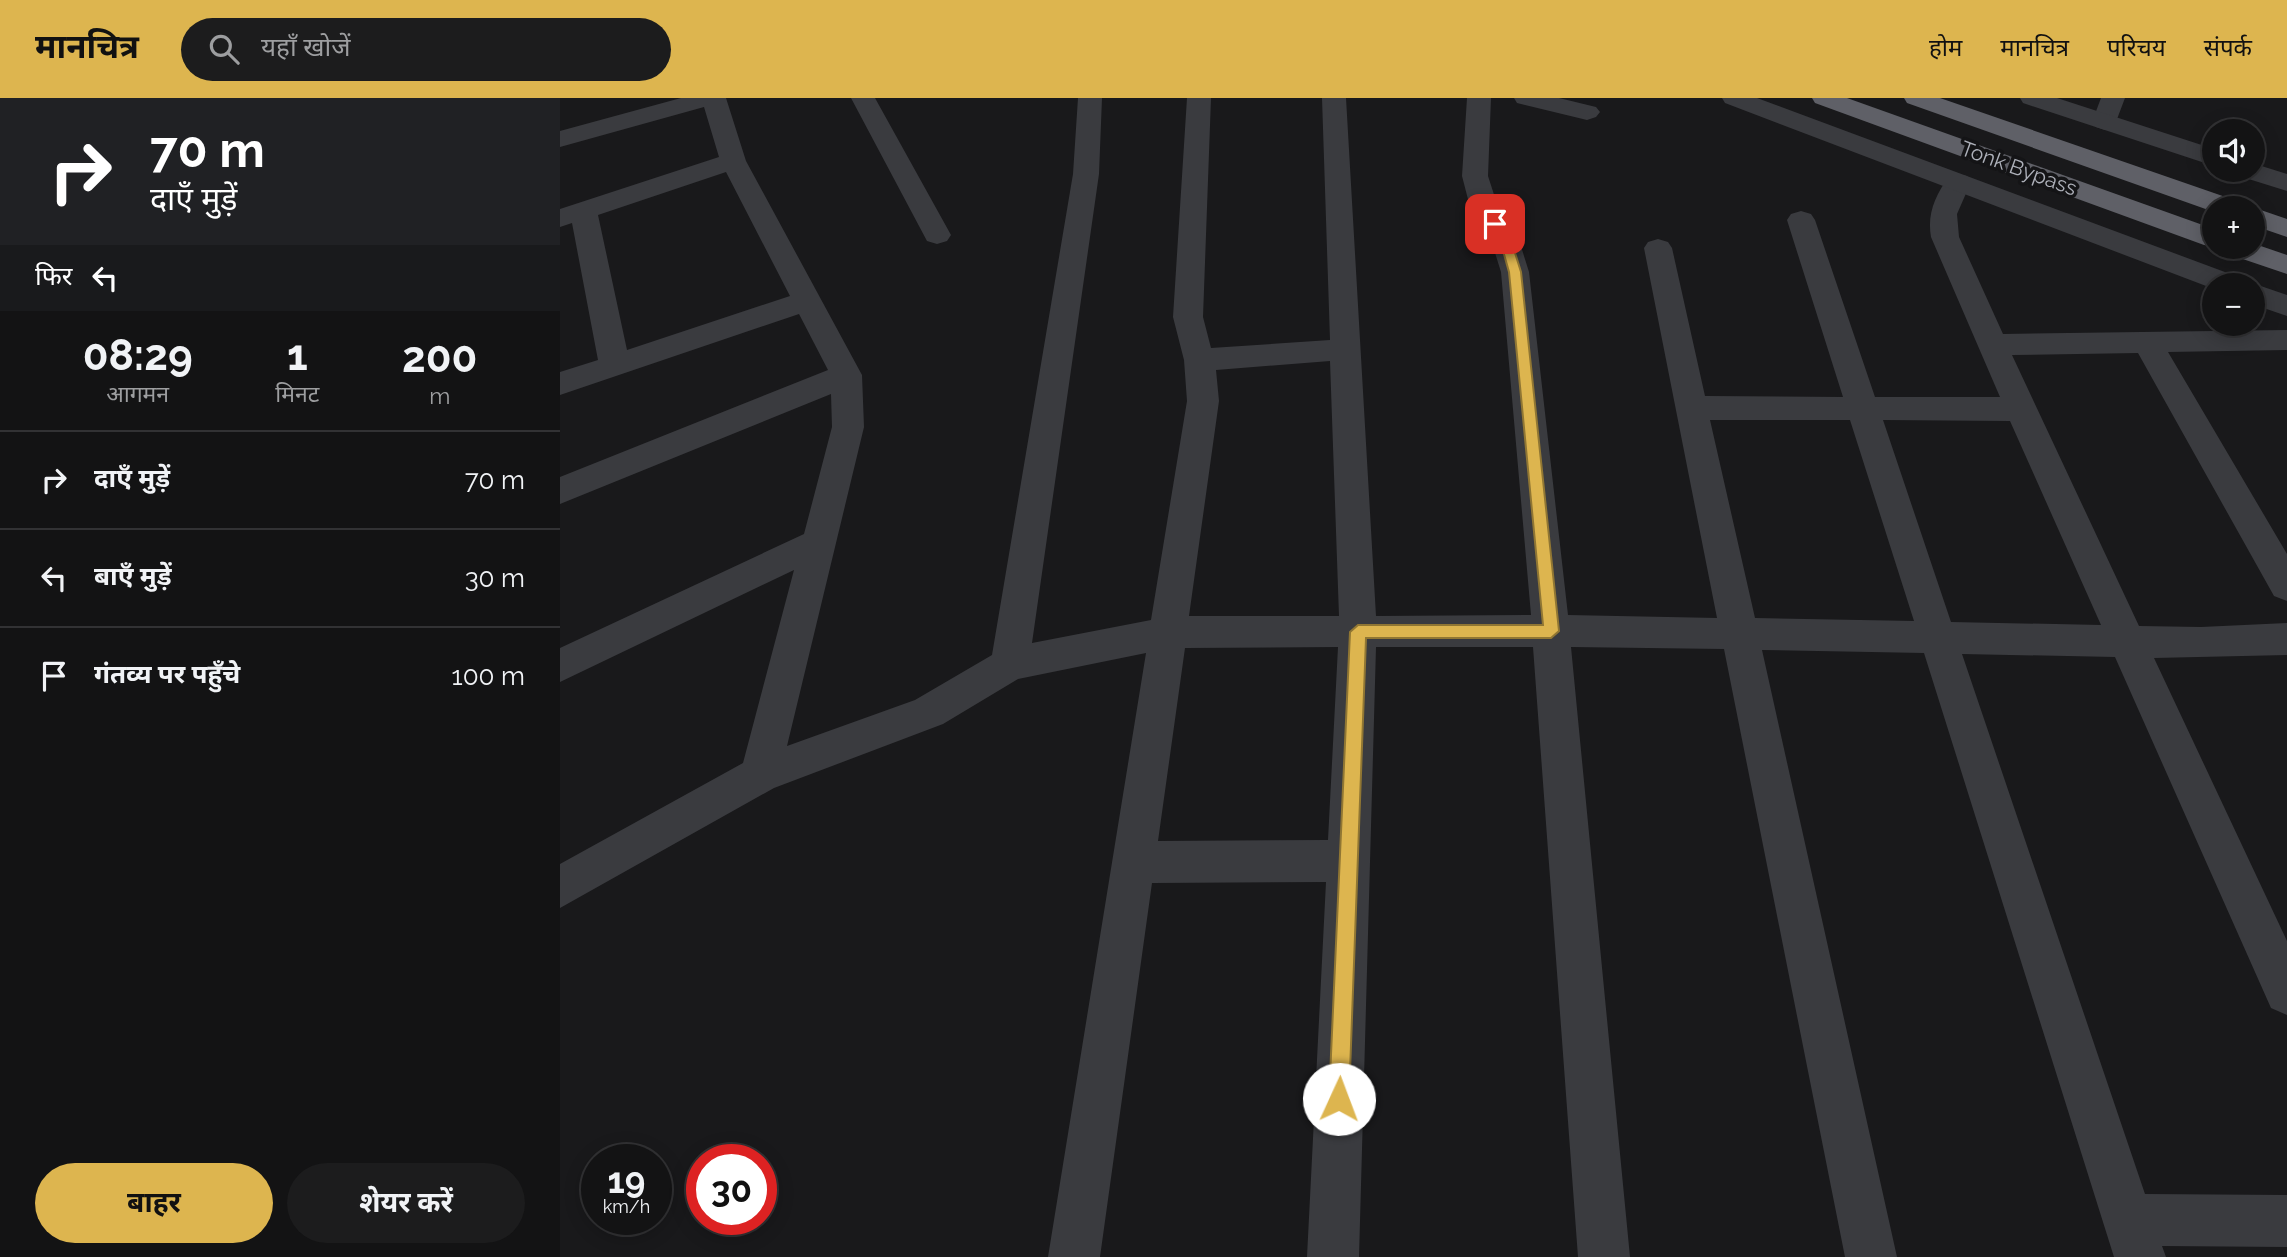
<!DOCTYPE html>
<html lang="hi">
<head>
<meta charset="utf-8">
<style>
  body { margin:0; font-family:Raleway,"Noto Sans Devanagari",sans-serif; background:#1c1c1d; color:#f1f3f6; height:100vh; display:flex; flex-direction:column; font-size:26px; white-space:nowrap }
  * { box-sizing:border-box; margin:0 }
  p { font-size:23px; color:#9d9ea0 }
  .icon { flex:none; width:38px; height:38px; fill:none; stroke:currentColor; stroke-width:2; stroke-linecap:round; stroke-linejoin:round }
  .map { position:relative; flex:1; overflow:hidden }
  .panel { display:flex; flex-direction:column; background:#131314; width:560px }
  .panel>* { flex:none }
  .top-card { background:#202124; color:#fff; overflow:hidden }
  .tools { position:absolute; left:1642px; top:21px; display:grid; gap:14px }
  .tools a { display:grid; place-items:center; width:63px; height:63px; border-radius:50%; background:#131314; box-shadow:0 4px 18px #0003,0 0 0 2px #323234; font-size:35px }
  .speed { position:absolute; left:21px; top:1046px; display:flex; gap:14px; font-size:35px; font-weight:700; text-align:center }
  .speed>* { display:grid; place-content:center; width:91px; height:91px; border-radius:50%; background:#131314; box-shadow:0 4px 18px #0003,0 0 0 2px #323234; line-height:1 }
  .speed small { font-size:18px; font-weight:400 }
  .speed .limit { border:10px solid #d22; background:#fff; color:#111 }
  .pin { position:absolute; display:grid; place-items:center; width:60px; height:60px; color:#fff; margin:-30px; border-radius:14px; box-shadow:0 4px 10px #0006 }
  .me { position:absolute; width:77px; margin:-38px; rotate:2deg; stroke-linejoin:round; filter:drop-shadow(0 0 5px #0008) }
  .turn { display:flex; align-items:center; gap:24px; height:147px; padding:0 35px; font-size:32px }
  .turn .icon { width:91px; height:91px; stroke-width:2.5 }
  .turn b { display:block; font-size:49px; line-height:60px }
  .then { display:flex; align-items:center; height:66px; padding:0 35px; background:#0003; gap:14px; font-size:26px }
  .eta { display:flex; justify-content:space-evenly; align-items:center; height:119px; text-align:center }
  .eta b { font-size:42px; font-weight:700; line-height:49px }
  .button { display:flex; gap:14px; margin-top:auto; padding:14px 35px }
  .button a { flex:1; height:80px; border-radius:42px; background:#ddb54f; color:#111; font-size:28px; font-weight:700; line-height:80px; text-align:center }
  .button a+a { background:#1c1c1d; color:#f1f3f6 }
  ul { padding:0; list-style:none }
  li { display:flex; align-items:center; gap:21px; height:98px; padding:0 35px; border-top:2px solid #323234 }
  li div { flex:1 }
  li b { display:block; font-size:26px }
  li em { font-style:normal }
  header { display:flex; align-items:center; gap:42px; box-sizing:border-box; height:98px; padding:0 35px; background:#ddb54f; color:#111 }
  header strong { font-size:33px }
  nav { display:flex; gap:38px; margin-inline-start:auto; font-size:24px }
  .search { width:490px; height:63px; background:#1c1c1d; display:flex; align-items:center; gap:18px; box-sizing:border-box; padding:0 24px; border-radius:38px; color:#9d9ea0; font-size:26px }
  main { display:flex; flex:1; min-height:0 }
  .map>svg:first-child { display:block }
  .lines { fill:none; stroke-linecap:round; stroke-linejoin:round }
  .minor { fill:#3a3b3f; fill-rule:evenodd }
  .tertiary { fill:#3a3b3f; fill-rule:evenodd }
  .trunk { fill:#5f6067; fill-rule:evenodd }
  .route { fill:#ddb54f; stroke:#907633; stroke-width:2 }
  .labels { text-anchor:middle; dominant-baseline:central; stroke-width:7; stroke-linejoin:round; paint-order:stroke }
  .far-street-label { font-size:21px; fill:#adb0b9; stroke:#141416 }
</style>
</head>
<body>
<header>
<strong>मानचित्र</strong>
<div class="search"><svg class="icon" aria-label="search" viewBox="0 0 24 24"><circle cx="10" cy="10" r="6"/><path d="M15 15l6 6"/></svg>यहाँ खोजें</div>
<nav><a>होम</a><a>मानचित्र</a><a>परिचय</a><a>संपर्क</a></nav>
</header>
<main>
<section class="panel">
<div class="top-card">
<div class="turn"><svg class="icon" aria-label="right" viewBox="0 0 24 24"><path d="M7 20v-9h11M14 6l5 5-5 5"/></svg><div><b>70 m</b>दाएँ मुड़ें</div></div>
<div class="then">फिर<svg class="icon" aria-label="left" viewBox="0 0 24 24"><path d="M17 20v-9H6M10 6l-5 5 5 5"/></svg></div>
</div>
<div class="eta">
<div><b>08:29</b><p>आगमन</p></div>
<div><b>1</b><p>मिनट</p></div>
<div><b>200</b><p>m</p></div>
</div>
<ul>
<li><svg class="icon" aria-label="right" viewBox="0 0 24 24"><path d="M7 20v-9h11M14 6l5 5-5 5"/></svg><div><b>दाएँ मुड़ें</b></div><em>70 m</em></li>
<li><svg class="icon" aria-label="left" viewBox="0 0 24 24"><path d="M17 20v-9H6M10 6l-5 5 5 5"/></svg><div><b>बाएँ मुड़ें</b></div><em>30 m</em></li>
<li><svg class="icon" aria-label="arrive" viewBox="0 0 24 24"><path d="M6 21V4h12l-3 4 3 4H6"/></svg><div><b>गंतव्य पर पहुँचे</b></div><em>100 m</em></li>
</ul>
<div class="button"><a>बाहर</a><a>शेयर करें</a></div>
</section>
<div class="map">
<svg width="1727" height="1159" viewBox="0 0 1727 1159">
  <rect width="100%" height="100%" fill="#19191b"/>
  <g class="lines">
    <!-- minor -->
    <path class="minor" d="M121,0h45l20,63 116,214 2,52 -77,319 128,-46 77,-45 81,-481 5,-76h24l-3,76 -67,469 119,-23 36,-219 -3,-41 -11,-43 14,-219h24l-8,219 8,31 119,-8 -8,-242h24l30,518 155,-1 -30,-343 -10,-32 -21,-33 -8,-31 5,-78h24l-3,78 10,31 21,33 10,32 39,343 149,3 -73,-370 4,-6 10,-3 10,3 4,6 33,148 138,1 -56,-177 4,-6 10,-3 10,3 4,6 60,177h125l-69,-160c-4,-23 4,-41 18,-61l9,-2 9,2 4,6 -14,32 2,23 44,97 284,-4v20l-119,2 119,202v47l-13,-5 -136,-243 -126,2 127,271 62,1 86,-4v32l-133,3 133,283v74l-16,-7 -156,-351 -153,-3 183,540 142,1v52l-125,-1 4,11h-52l-190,-604 -162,-3 135,607h-52l-121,-608 -153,-2 59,610h-52l-45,-610h-157l-17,610h-52l19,-375 -174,1 -52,374h-52l98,-604 -128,26 -75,45 -169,64 -214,120v-44l183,-101 51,-193 -234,112v-34l244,-114 28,-107 -1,-33 -271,110v-27l268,-107 -29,-56 -239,81v-23l38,-12 -26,-137 -12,4v-18l159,-52 -15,-50 -144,40v-16zM166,74l64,124 -163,54 -29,-135zM770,263l9,255h-150l30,-215 -3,-31zM1150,322h140l64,201 -159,-3zM1323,322l127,1 91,204 -150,-3zM778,549l-10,193 -170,1 27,-193z
      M291,0h24l76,137 -4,6 -10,3 -10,-3z
      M954,0h45l37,9 4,5 -4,5 -9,3 -70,-17z
      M1541,0h24l-11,29 -9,3 -9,-3 -4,-5z"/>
    <!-- tertiary -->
    <path class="tertiary" d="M1162,0h35l484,180 5,7 6,-2 35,12v21l-35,-12v-19h-38v4l-489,-186z
      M1460,0h37l157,51v17l-191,-63z
      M1692,65l35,11v17l-48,-15 -4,-6h17z"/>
    <!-- trunk -->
    <path class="trunk" d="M1252,0h35l367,131v18h4l-14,-2 -389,-142z
      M1344,0h36l300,104 4,6h-30v4l-307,-109z
      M1692,109l35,12v18l-35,-12v-17h-3z
      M1692,145l35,12v19l-62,-21 -4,-6h31z"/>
  </g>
  <!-- route -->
  <path class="route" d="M935,122l4,1 12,19 10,32 38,359 -8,7h-185l-17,461 -2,7 -8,3 -7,-3 -3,-7 21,-467 8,-7h185l-34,-353 -9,-32 -11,-16z"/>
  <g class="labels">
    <!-- far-street labels -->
    <g class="far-street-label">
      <text transform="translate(1459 70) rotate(20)">Tonk Bypass</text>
    </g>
  </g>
</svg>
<div class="tools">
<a><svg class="icon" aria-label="sound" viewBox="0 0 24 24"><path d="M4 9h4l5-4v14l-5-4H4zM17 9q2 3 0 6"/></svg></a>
<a>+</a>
<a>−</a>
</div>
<div class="speed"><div>19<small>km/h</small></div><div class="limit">30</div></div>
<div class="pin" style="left:935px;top:126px;background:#d93025"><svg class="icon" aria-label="arrive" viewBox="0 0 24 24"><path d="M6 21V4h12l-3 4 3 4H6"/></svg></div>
<svg class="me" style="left:779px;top:1001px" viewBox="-20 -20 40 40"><circle r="19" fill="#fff"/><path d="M0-13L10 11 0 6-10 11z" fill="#ddb54f"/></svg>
</div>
</main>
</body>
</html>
